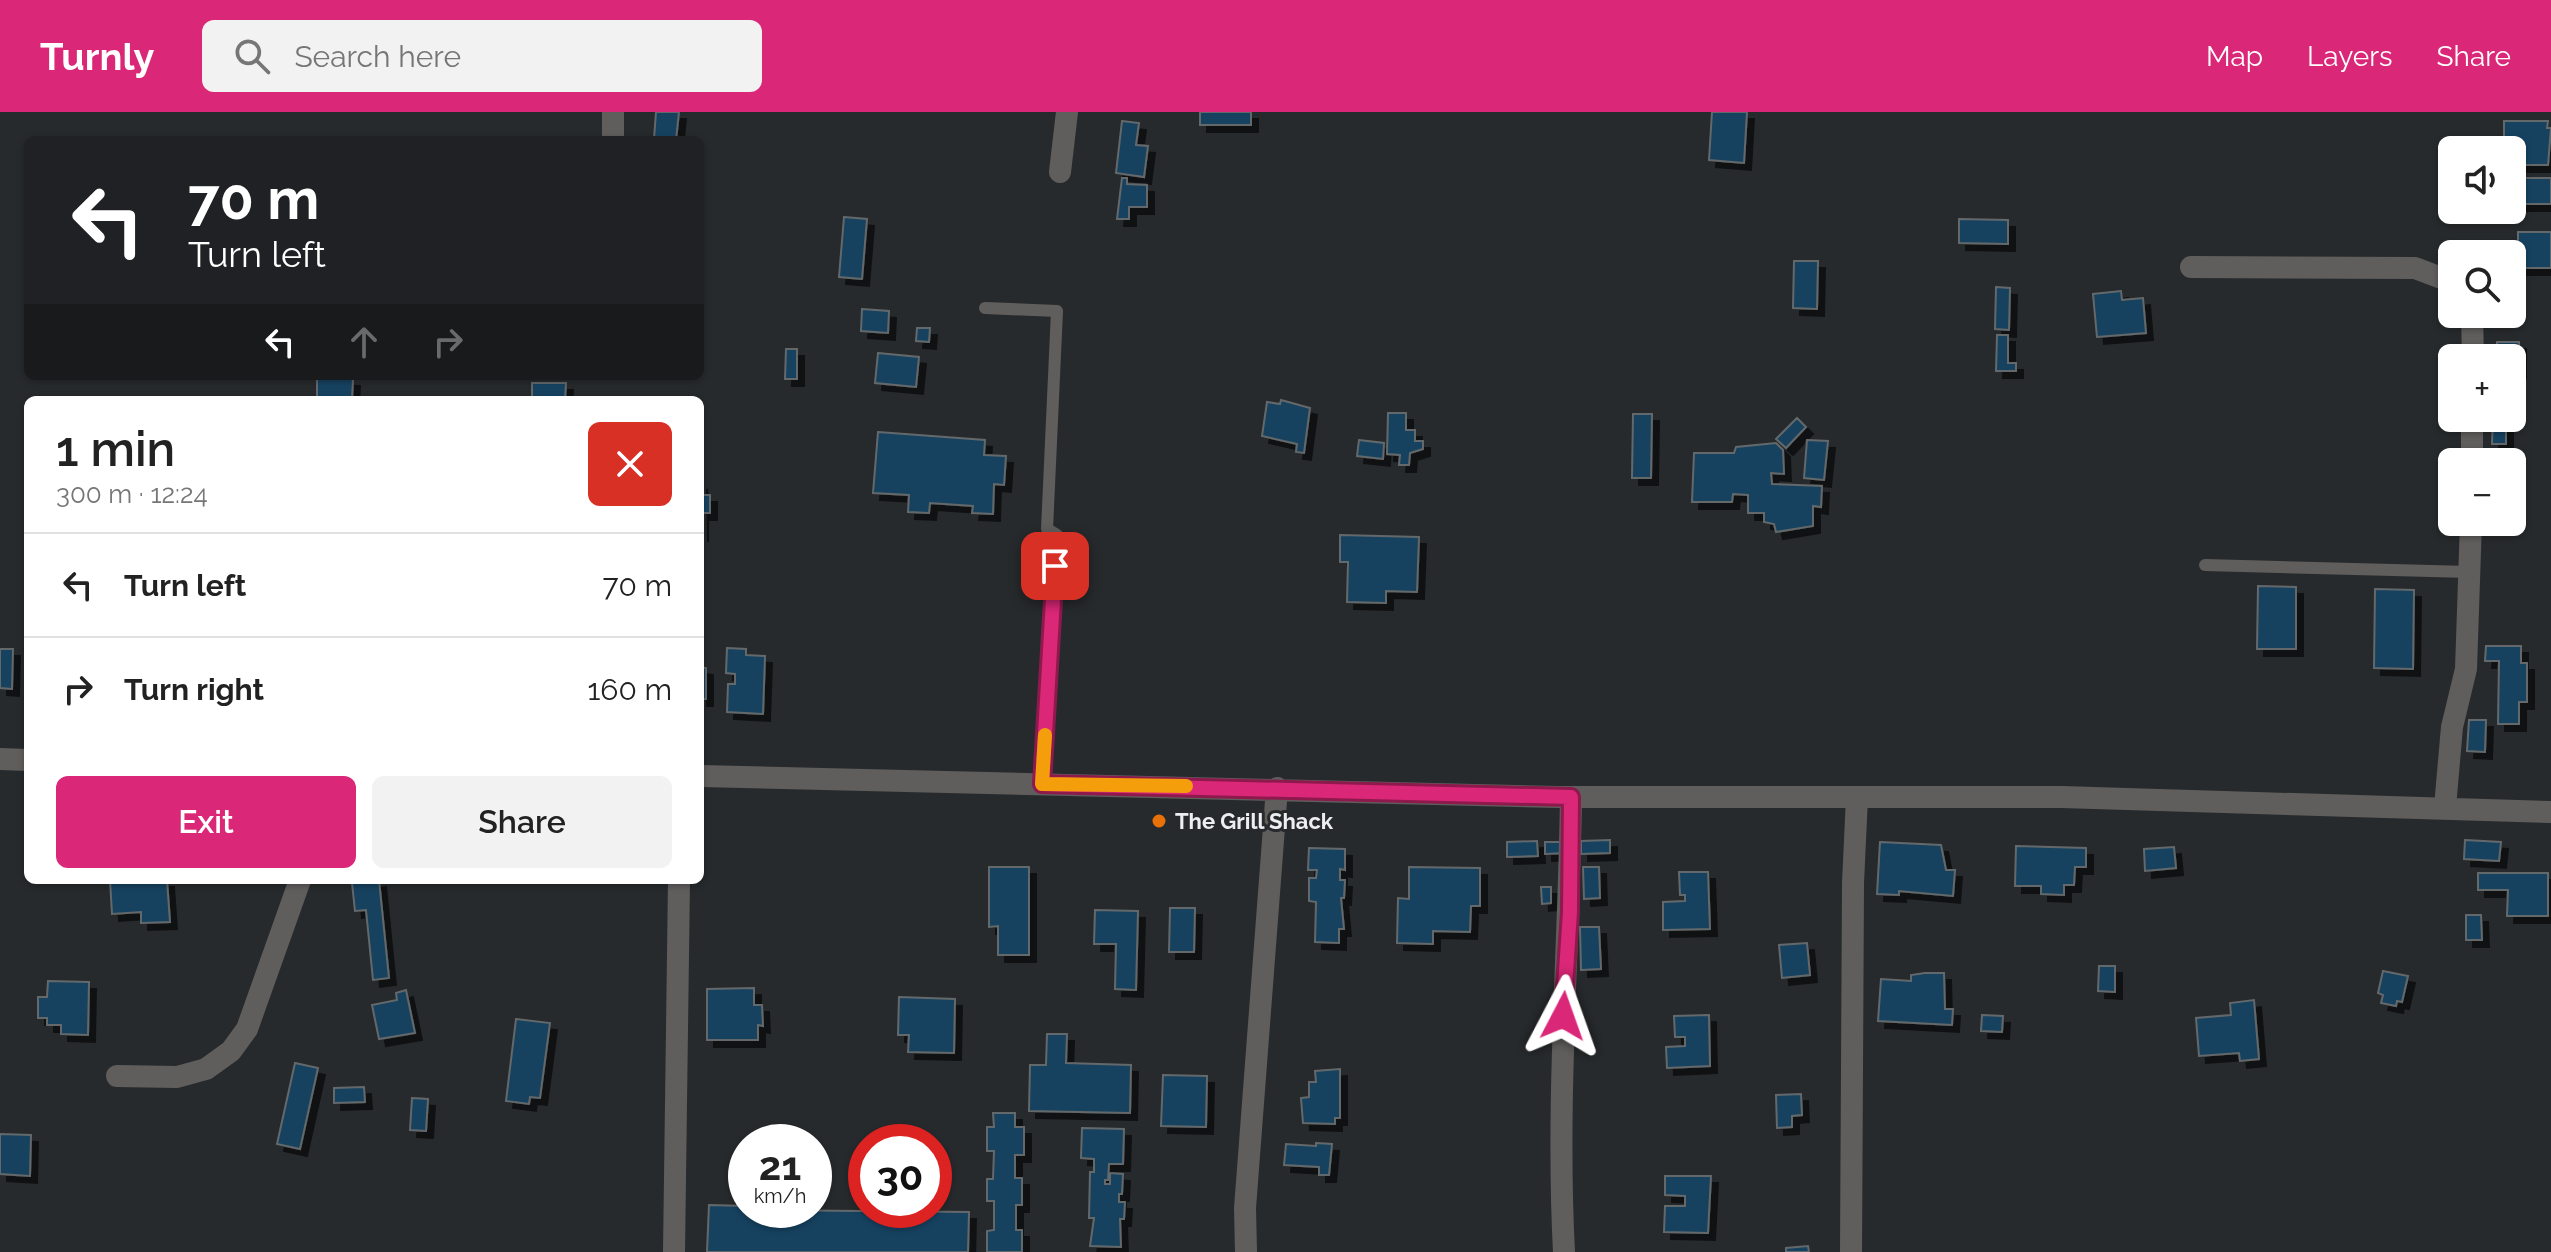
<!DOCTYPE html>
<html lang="en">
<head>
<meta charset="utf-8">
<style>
  body { margin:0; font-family:Raleway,sans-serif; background:#f2f2f2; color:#222; height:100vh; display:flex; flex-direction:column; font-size:30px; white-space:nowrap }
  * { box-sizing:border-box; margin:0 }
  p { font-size:26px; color:#767676 }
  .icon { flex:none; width:44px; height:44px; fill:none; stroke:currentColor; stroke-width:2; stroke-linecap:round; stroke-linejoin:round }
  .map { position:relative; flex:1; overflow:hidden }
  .drawer { position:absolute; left:24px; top:284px; width:680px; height:488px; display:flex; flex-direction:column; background:#fff; border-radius:12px; box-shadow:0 2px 6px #0004 }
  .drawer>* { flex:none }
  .guide { position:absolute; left:24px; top:24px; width:680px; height:244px; border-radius:12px; box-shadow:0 2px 6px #0004; background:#202124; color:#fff; overflow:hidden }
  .fabs { position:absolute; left:2438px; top:24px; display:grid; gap:16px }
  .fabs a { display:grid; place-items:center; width:88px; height:88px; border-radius:12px; background:#fff; box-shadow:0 2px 6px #0004; font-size:40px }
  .speed { position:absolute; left:728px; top:1012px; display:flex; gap:16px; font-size:40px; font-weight:700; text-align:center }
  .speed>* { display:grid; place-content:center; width:104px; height:104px; border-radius:50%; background:#fff; box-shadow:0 2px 6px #0004; line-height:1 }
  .speed small { font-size:20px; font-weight:400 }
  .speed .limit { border:12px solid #d22; background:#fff; color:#111 }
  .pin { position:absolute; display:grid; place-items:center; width:68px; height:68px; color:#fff; margin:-34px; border-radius:16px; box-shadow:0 4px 12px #0006 }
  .me { position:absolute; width:88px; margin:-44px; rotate:4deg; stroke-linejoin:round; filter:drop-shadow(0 0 6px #0008) }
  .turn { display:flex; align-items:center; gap:28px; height:168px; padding:0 32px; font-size:36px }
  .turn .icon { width:104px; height:104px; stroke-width:2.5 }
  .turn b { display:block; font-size:56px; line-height:68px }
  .lanes { display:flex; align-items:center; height:76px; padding:0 32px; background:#0003; justify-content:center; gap:40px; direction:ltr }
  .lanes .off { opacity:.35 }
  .round { display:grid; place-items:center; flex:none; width:84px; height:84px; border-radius:12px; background:#f2f2f2 }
  .summary { display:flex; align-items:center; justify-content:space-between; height:136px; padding:0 32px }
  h1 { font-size:48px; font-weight:600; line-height:60px }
  .button { display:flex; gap:16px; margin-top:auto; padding:16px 32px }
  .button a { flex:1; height:92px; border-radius:12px; background:#db2777; color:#fff; font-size:32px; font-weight:600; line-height:92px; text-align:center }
  .button a+a { background:#f2f2f2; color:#222 }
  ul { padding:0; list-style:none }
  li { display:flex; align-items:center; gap:24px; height:104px; padding:0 32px; border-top:2px solid #e0e0e0 }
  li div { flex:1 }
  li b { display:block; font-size:30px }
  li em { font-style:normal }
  header { display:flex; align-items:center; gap:48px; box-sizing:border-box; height:112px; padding:0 40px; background:#db2777; color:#fff }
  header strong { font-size:38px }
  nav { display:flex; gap:44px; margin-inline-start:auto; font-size:28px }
  .search { width:560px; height:72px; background:#f2f2f2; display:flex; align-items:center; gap:20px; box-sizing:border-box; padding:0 28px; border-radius:12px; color:#767676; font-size:30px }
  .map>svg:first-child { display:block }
  .building { fill:#144260; stroke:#64686a; stroke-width:2; filter:url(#shadow) }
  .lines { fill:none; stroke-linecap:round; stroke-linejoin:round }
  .service { stroke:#605e5d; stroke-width:12 }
  .minor { stroke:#605e5d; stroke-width:22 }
  .route-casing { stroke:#8e194d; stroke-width:20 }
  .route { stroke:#db2777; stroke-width:14 }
  .slow { stroke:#f59e0b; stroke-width:14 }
  .food-dot { fill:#e8710a; stroke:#272a2c; stroke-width:3 }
  .labels { text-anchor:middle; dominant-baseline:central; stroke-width:6; stroke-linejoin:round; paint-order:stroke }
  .poi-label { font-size:22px; font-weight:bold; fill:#edeef0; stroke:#272a2c; text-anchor:start }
</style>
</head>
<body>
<header>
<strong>Turnly</strong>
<div class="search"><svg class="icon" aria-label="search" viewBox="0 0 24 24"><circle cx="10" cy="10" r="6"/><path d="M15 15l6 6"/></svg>Search here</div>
<nav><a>Map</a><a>Layers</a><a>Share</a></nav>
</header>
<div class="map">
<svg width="2551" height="1140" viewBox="0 0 2551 1140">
  <defs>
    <filter id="shadow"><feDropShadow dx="7" dy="7" stdDeviation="0" flood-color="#0009"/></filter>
  </defs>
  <rect width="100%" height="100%" fill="#272a2c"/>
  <!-- building -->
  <path class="building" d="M656,0h23l-3,28 -22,-1z
    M1200,0h51v13h-51z
    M1712,0h35l-3,51 -35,-3z
    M1122,9l17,2 -3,22 12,1 -4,31 -28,-4z
    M2504,9h44l-1,7h4l-3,37h-36v-15h-8z
    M1122,66h5v6l20,1v22h-18v12h-12z
    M2516,66h35v26h-35z
    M844,105l23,2 -5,60 -23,-2z
    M1959,107l49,1v24l-49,-1z
    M2518,120h33v36h-33z
    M1794,149h24l-1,48 -24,-1z
    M1996,175l14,1 -1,42 -14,-1z
    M2121,179l1,9 21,-2 3,35 -49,4 -4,-43z
    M862,197l27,2 -1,22 -27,-2z
    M917,216h13l-1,14 -13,-1z
    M1997,223h11v28h8v8h-20z
    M2497,230h22v29h-7v-13h-15z
    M786,237h11v30h-12z
    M878,241l41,4 -3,30 -41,-4z
    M317,266l36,1 -1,21h-35z
    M532,271h34l-1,17h-33z
    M1281,288l29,8 -6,45 -8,-1 1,-8 -35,-8 5,-34 13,2z
    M1388,301h18v17h9v11h8v8l-13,4 -1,12h-10l1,-10 -13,-1z
    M1633,302h19l-1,64h-19z
    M1797,306l9,9 -20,21 -10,-9z
    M2493,306h13v26h-14z
    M878,320l107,8 -1,15 22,1 -2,29 -10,-1 -1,30 -21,-1 1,-7 -43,-3 -1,10 -21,-1 1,-17 -36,-2z
    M1359,328l25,3 -1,16 -26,-3z
    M1807,328l21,1 -4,39 -20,-2z
    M1776,331l7,7 1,24 -13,-1 1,11 50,2 -1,21 -8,-1v20l-37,6 -2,-8 -10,-2v-9h-16v-18l-15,-1 -1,8h-40l2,-49h40l2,-6z
    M700,370l2,13h8v18h-9v22z
    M1340,423l79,2 -2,55 -31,-1v12l-39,-1 1,-40h-8z
    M2258,474l38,1v62h-39z
    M2375,477l39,1 -1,79 -39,-1z
    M2486,534h35v17h6v39h-8v22h-21l1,-63h-14z
    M727,536l19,1v6l19,1 -2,58 -36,-2 1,-28h7v-10l-9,-1z
    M0,537h13l-1,40 -12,-1z
    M700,555l6,1v31h-6z
    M2469,608h17l-1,32 -18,-1z
    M1610,728v13l-29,1v-13z
    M2465,728l36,2 -2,19 -35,-2z
    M1537,729l1,15 -31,1v-15z
    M1545,730h21v11l-21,1z
    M1880,730l61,3 5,25h9l-2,26 -54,-5v4l-22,-1z
    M2016,734l70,2v19h-11l-1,18h-10v10l-23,-1v-8h-26z
    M2174,735l2,21 -31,3 -1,-22z
    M1309,736l36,1v21l-5,-1v11h5l-1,18h-3l3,31h-5v14l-24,-1 1,-40 -7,-1v-23h7l1,-8h-9z
    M989,755h40v88h-31v-29l-9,1z
    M1409,755l71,1v38h-9l-1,26 -37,-1v13l-36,-1 1,-45 11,1z
    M1583,755h16l1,31 -16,1z
    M1679,760h29l2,57 -47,1v-28l22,-1v-6h-5z
    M2478,761h70v43h-41l1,-26h-30z
    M110,768h57l3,42 -29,1v-11l-29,2z
    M379,768l10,98 -16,2 -7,-70 -11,1 -3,-28z
    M1541,775h10v16l-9,1z
    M1170,796h25l-1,44h-25z
    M1095,798l43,1 -2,79 -21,-1 1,-45h-22z
    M2466,803h15l1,25h-16z
    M1580,815h19l2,42 -20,1z
    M1807,831l3,32 -28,3 -3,-33z
    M2099,854h16v26l-17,-1z
    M2383,859l25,5 -6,26 -5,-1 -1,5 -15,-3 2,-8 -5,-2z
    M1925,861h19l1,36h8l-1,16 -74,-4 3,-42 30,2v-6z
    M48,869l41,1 -1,53 -27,-1v-9h-14v-7h-9v-21h9z
    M754,876v17h8l1,21 -5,-1v15h-51v-51z
    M406,878l9,43 -36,6 -7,-34 25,-5 -1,-7z
    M899,885l56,2 -1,54 -46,-1 1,-17h-11z
    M2254,888l5,59 -19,2 -1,-8 -40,3 -3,-38 35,-3 -1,-12z
    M1709,903l1,51 -43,2 -1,-21 19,-1v-9h-10l-1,-21z
    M1982,903l21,1 -1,16 -21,-1z
    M516,907l34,4 -10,75 -10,-1 -1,7 -23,-3z
    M1047,922h20l-1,29 65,2 -1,48 -101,-2 1,-46h16z
    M295,951l23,5 -18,81 -23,-5z
    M1340,957v49h-5v6l-32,-1 -2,-25 8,-1v-15h7l-1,-11z
    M1163,963l44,1 -1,51 -45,-1z
    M364,975l1,15 -31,1v-15z
    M1801,982l1,21 -10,1v11l-15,1 -1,-33z
    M412,986l16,1 -2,32 -16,-1z
    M993,1001h22v14h9v28h-9v23h7v27h-6v25h6v22h-35v-21l7,-1v-29h-7v-22h6l1,-28h-7v-24h7z
    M1082,1016l42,1 -1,35h-14l-1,16h-3v4h5v-11l13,1 -1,20h-3v8h6l-1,17h-4l1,28 -31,-1 4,-28h-5l1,-46h4v-13l-13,-1z
    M0,1022l31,1 -1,41 -30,-2z
    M1316,1031l16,1 -3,31h-10v-8l-35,-2 2,-21 30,2z
    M1665,1064h46l-3,57 -44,-1 1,-26h20v-10l-20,-1z
    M709,1093l37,1v4l223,2 -1,40h-261z
    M1808,1134l1,6h-23v-4z"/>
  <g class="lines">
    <!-- service -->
    <path class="service" d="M985,196l72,3 -10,218 10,6 -15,249
      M2205,453l265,7"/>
    <!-- minor -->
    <path class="minor" d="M613,28v-28
      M1060,60l7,-60
      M2191,155l224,1 37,14
      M2472,202l1,44
      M2472,350v-44
      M0,647l28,1
      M700,664l858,21h504l489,15
      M2445,695l7,-80 14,-58 5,-147
      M117,964l60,1 29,-8 25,-18 16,-22 53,-149
      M674,1140l5,-372
      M1246,1140l-1,-44 32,-420
      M1564,1140c-8,-152 5,-303 7,-455
      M1851,1140l2,-369 4,-86"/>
  </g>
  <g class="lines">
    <defs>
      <path id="route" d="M1055,454l-13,218 529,13 -1,115 -7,104"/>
    </defs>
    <!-- route casing -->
    <use href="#route" class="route-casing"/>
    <!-- route -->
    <use href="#route" class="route"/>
    <!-- slow -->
    <path class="slow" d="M1045,623l-3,49 144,2"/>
  </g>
  <!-- markers -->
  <circle class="food-dot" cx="1159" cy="709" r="8"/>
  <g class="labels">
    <!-- poi labels -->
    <g class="poi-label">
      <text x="1175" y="709">The Grill Shack</text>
    </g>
  </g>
</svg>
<div class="fabs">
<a><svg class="icon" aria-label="sound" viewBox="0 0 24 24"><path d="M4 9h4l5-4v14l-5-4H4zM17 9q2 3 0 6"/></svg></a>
<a><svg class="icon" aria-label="search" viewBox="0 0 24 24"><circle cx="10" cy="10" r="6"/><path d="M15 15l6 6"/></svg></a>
<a>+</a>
<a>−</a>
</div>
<div class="speed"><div>21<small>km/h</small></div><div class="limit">30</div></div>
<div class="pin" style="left:1055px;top:454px;background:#d93025"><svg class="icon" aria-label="arrive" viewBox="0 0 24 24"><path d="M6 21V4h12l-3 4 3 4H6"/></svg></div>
<svg class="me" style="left:1563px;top:904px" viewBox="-20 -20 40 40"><path d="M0-17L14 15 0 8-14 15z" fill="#db2777" stroke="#fff" stroke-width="4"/></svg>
<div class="guide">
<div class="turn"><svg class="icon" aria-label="left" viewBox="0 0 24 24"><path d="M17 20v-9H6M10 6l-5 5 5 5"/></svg><div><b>70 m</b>Turn left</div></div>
<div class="lanes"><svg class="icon" aria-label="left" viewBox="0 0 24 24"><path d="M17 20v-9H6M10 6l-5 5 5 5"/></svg><svg class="icon off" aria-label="ahead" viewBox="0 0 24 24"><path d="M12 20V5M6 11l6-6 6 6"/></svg><svg class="icon off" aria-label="right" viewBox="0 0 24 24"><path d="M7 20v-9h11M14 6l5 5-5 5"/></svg></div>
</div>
<section class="drawer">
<div class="summary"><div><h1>1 min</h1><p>300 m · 12:24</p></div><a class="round" style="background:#d93025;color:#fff"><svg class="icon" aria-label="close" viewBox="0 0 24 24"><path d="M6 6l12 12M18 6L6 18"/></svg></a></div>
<ul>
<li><svg class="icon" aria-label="left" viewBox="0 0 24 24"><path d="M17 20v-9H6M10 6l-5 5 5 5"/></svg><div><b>Turn left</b></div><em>70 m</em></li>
<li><svg class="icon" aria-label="right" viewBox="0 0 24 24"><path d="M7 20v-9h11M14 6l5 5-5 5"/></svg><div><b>Turn right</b></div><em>160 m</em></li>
</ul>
<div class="button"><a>Exit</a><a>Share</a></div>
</section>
</div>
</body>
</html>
